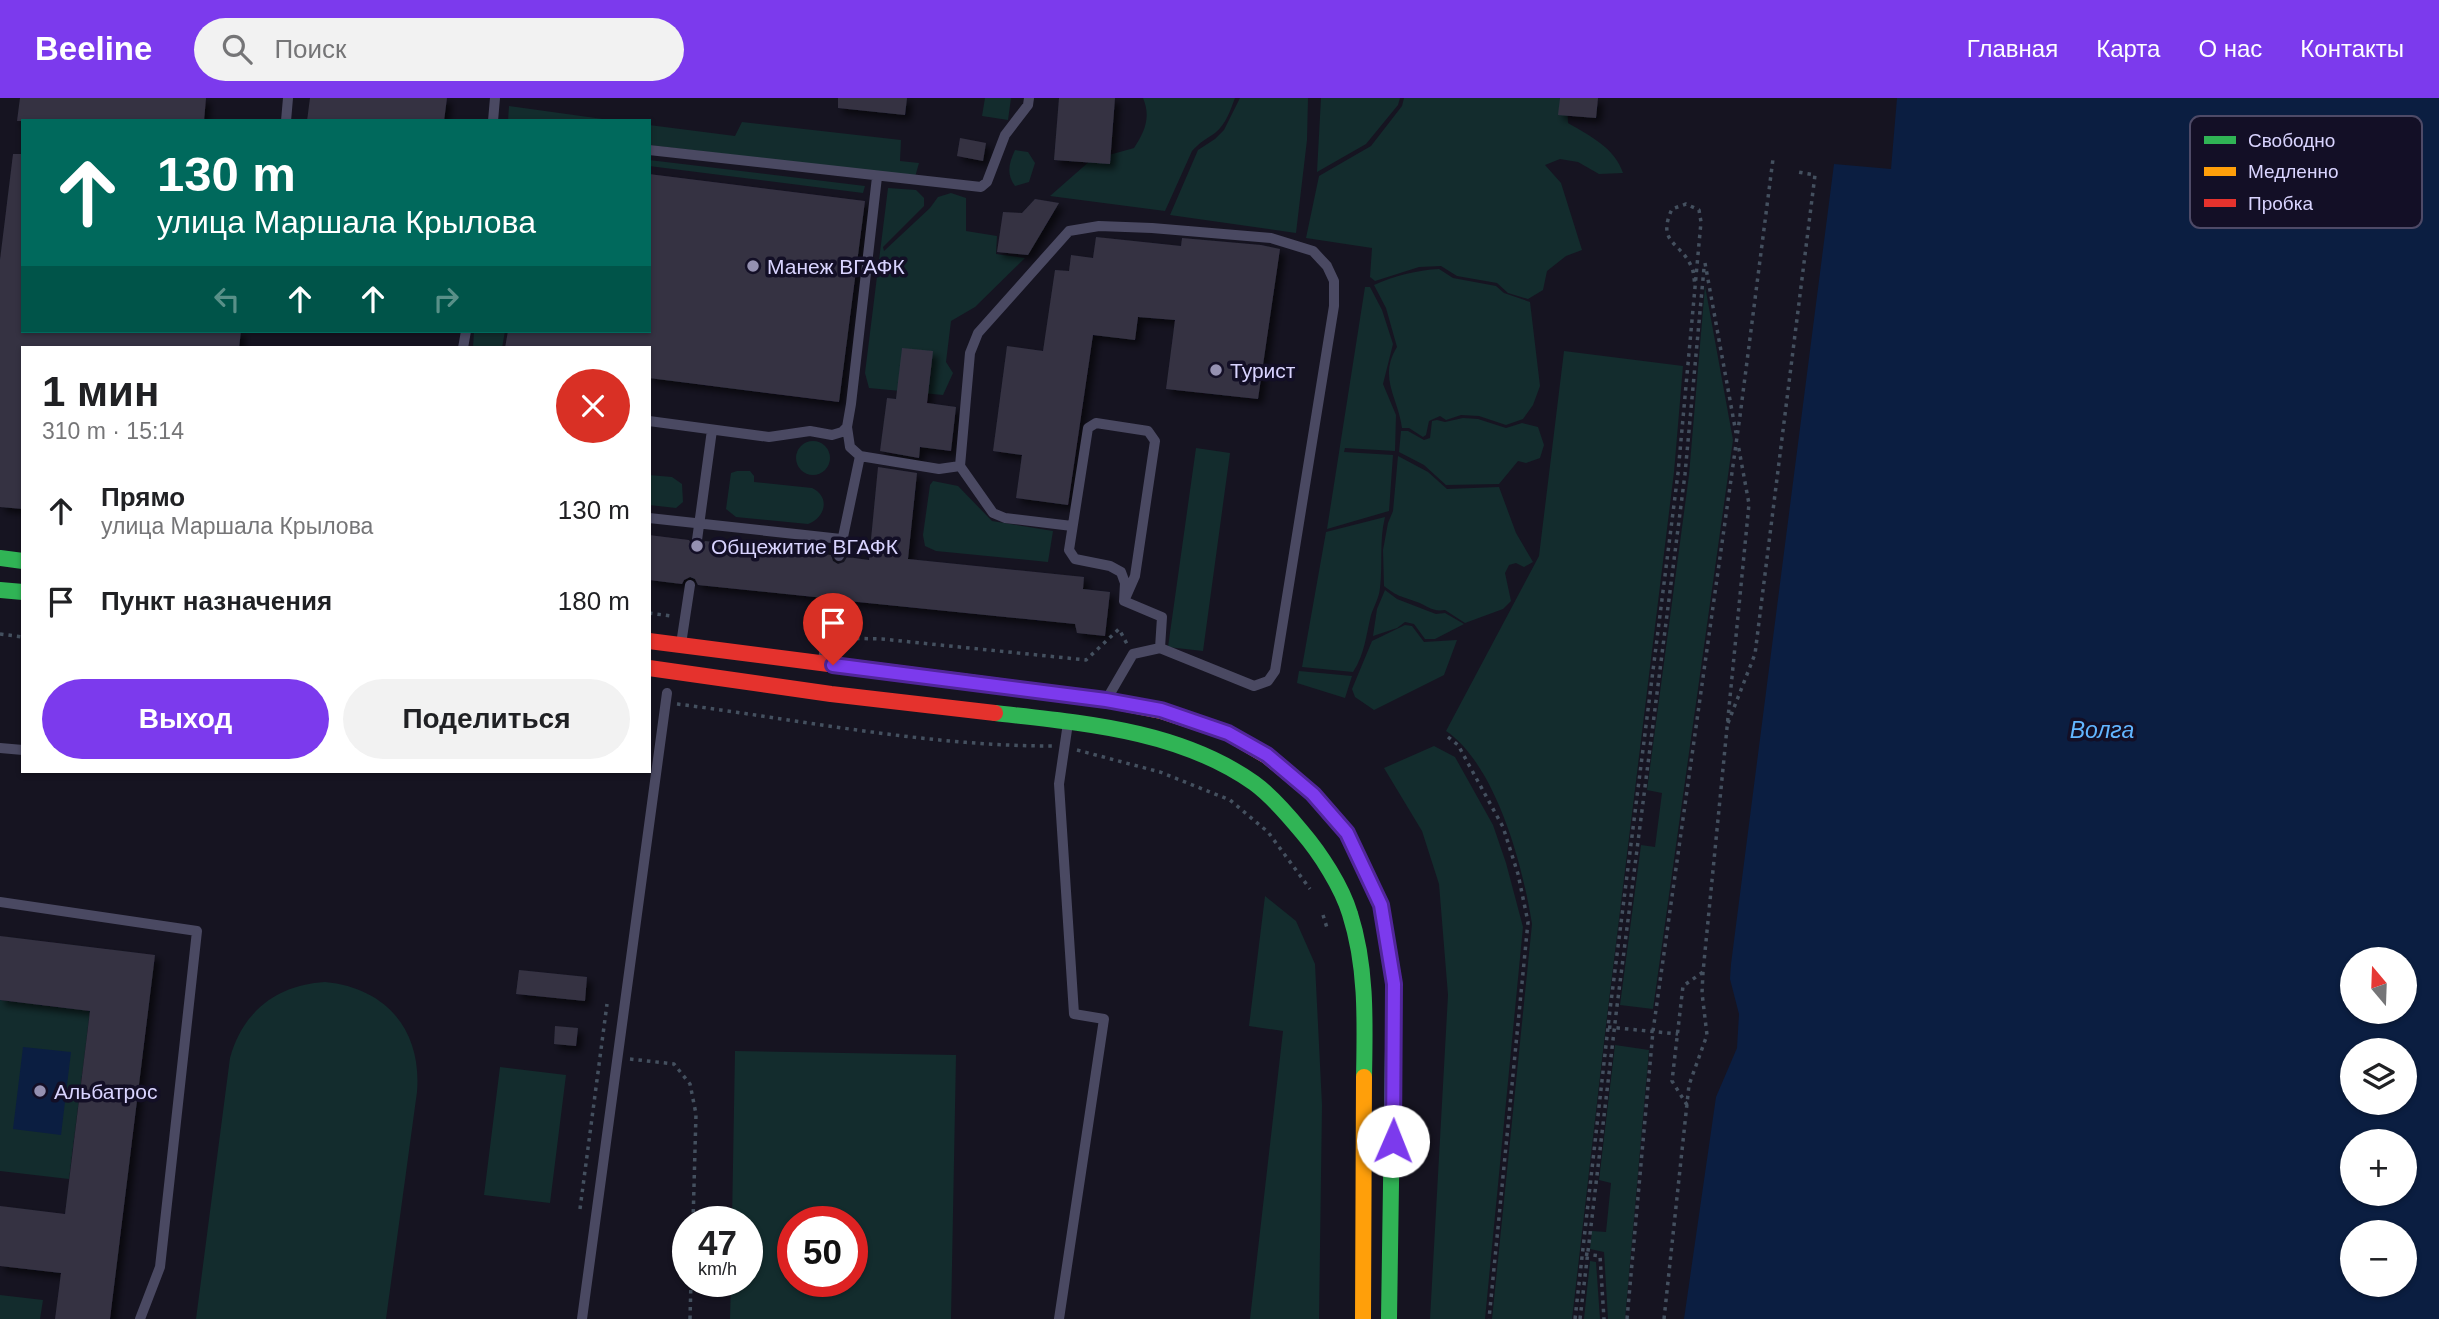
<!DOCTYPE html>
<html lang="ru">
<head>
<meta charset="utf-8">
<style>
  body { margin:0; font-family:Arial,sans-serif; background:#f2f2f2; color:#202124; height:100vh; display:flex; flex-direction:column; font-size:26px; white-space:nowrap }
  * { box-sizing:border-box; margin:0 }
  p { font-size:23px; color:#757577 }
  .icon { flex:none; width:38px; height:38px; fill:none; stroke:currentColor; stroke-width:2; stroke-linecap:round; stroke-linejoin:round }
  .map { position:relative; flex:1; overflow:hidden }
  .side { position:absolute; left:21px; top:248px; width:630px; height:427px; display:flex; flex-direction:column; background:#fff; border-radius:0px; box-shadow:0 2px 5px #0004 }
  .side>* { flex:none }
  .top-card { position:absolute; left:21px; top:21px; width:630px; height:214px; border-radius:0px; box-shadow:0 2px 5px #0004; background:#00695c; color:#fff; overflow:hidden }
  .needle { width:46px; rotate:341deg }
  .buttons { position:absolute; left:2340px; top:849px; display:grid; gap:14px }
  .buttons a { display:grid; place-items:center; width:77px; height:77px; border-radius:50%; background:#fff; box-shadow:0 2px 5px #0004; font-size:35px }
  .speed { position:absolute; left:672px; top:1108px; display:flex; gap:14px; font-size:35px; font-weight:700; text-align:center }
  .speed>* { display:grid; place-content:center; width:91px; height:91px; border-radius:50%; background:#fff; box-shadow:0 2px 5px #0004; line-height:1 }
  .speed small { font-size:18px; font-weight:400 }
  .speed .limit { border:10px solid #d22; background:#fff; color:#111 }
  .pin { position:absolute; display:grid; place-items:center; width:60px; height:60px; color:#fff; margin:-72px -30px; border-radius:50% 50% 50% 0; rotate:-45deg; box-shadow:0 0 7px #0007 }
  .pin .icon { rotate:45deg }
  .me { position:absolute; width:77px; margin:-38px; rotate:1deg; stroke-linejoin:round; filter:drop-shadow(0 0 5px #0008) }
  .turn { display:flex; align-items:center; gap:24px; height:147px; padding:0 21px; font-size:32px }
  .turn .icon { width:91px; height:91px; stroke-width:2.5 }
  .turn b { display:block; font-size:49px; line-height:60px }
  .lanes { display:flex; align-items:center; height:66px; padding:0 21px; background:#0003; justify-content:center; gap:35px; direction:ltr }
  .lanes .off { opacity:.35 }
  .round { display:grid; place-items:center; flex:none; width:74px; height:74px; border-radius:37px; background:#f2f2f2 }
  .summary { display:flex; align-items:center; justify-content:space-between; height:119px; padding:0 21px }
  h1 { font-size:42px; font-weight:800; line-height:52px }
  .button { display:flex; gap:14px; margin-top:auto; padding:14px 21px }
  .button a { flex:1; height:80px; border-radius:42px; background:#7c3aed; color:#fff; font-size:28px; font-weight:800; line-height:80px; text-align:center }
  .button a+a { background:#f2f2f2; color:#202124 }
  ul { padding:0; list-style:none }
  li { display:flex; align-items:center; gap:21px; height:91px; padding:0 21px }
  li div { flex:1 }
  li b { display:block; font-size:26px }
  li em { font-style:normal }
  header { display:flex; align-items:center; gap:42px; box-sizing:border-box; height:98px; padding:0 35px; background:#7c3aed; color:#fff }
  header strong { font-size:33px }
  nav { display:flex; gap:38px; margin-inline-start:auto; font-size:24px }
  .search { width:490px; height:63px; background:#f2f2f2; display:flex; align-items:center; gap:18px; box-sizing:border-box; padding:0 24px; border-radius:38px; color:#757577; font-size:26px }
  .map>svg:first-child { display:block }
  .green { fill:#132c2d; fill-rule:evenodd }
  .water { fill:#0b1e41; fill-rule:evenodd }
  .building { fill:#343243; filter:url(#shadow) }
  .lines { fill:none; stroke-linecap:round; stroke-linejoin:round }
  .path { stroke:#44505f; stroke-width:3.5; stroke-dasharray:3.5 5; stroke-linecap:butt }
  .lane { stroke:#4a4962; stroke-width:10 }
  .fast { stroke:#30b455; stroke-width:16 }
  .slow { stroke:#ff9f0a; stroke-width:16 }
  .jam { stroke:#e5322d; stroke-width:16 }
  .route-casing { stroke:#51269a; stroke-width:18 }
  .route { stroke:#7c3aed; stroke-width:12 }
  .poi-dot { fill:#9591b1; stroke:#130f26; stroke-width:2.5 }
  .labels { text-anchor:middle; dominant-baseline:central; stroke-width:7; stroke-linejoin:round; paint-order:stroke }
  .poi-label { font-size:21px; fill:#d9d4ff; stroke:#130f26; text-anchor:start }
  .water-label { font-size:23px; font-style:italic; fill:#62b6ff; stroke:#130f26 }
  .key { fill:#130f26; stroke:#4e4a67; stroke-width:2 }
  .key-label { font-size:19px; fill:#d9d4ff }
</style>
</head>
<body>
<header>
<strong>Beeline</strong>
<div class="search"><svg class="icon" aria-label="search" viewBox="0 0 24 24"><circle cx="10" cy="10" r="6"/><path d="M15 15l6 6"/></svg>Поиск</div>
<nav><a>Главная</a><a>Карта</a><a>О нас</a><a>Контакты</a></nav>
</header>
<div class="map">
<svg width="2439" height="1221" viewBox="0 0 2439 1221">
  <defs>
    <filter id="shadow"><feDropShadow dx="5" dy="5" stdDeviation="3.5" flood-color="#0009"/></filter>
  </defs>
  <rect width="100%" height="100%" fill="#161421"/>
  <!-- green -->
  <path class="green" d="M985,0h26l-3,22 -26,-4z
    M1143,0h92c-5,13 -9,26 -20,35 -9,6 -16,10 -23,18l-27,60 -115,-15 41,-36 43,-12c11,-17 17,-31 9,-50z
    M1240,0h68l-1,42 -11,93 -126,-18 28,-65 17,-11 9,-9z
    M1321,0h79l-2,7 -32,39 -49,28z
    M1404,0h163l1,25c22,13 47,25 55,50l-24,1 -21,-12 -18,-3 -15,6 16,18 21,67 -16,6 -19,15 -4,19 -15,9 -20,-6 -11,-10 -40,-7 -16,-10 -22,1 -44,14 -5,-4 2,-29 -66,-10 13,-62 52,-30 31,-40z
    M509,8l108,15h-109z
    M742,24l159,18 -1,21 19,2 -4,14 -266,-32v-20l86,11z
    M1015,52l13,2 7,11 -6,19 -14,4c-9,-12 -6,-23 0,-36z
    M649,62l216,26 -2,7 -214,-27z
    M888,90l28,2 8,8v8l-41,41 1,4 46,-43 8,-11 13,-4 15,5v33l31,5 -1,18 29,4 -50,49 -24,14 -5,41 7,11 -10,22 -74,-7 -4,-15z
    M1439,171l14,9 43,8 8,7 26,9 10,84 -7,19 -10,14 -17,6 -27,-9 -18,-1 -15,5 -6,-4 -11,5 -3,14 -3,2 -14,-9h-7c-4,-31 -24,-50 -5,-81l-11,-39 -12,-23c20,-9 43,-15 65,-16z
    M1705,188l28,154 -80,569 -33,-4 21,-160 14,2 7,-54 -15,-3 42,-315z
    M1365,189h5l12,23 11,34 -10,40 13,31 -1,36 -50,-3 -1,4 49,3 -4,56 -62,18z
    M474,233h31l-3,17h-29z
    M1564,253l119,15 -9,106 -68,553 -34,294h-80l40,-395c-9,-58 -36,-159 -86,-193l93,-175z
    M1463,320l15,1 28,9 16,-5 16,4 6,18 -4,13 -14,5 -8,-2 -19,23 -53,1 -22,-20 -25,-13 2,-21h7l16,9 6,-2 2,-17 5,-1 8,2z
    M796 360a17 17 0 1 1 34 0a17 17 0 1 1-34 0Z
    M1196,350l34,5 -27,198 -35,-4z
    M1398,358l30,16 19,17 52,-2 17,46 17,29 -9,5 -8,-4 -7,2 -4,8 6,28 -8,8 -38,14 -20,-13c-13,2 -17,-4 -28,-8 -16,-6 -19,-5 -33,-16l-1,-36 5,-27 5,-12z
    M737,373h13l4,5v6l58,6c19,9 13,30 -4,36l-72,-7 -10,-8 5,-36z
    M649,377l23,2 10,7 1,18 -7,6 -27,-3z
    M933,383l25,5 34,35 61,10 -5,31 -112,-11 -11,-5 -2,-11 7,-50z
    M1385,419c-6,24 -2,47 -5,71 -1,10 -6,18 -9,27 -5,20 -6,39 -18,57l-51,-5 24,-135z
    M1385,492l12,9 31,12 8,3 9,-1 19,11 -29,15h-10l-11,-15 -9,-2 -8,6 -24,8 4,-27z
    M1405,527l7,1 12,16 33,-2 -13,35 -70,35 -19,-13 -3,-8 20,-48z
    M1299,573l53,5 -7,22 -48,-15z
    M1434,648l21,11 38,68 13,38 17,64 -38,392h-55l18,-324 -9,-111 -17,-53 -38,-63z
    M1265,798l31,25 19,43 7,141 -3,214h-69l33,-288 -34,-5z
    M325,884c62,6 97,49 92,110l-31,227h-190l34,-261c13,-47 47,-73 95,-76z
    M0,902l90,11 -21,168 -69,-8z
    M1615,947l34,5 -24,269h-17l-4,-67 -14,-3 2,-18 14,1 5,-49 -12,-3z
    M735,953l221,4 -5,264h-221l1,-38h16v-59l-15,-1zM793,1124h59v59h-59z
    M500,969l66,8 -16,128 -66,-8z
    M1590,1163l6,1 4,57h-16z
    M0,1197l43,5 -3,19h-40z"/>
  <!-- water -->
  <path class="water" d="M1897,0h542v1221h-755l32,-222 21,-49 2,-34 -9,-35 1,-15 103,-800 57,5zM2352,861h52v53h-52zM2352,952h52v52h-52zM2352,1043h52v53h-52zM2352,1134h52v52h-52z
    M23,949l48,5 -10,83 -48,-6z"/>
  <!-- building -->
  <path class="building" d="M20,0h186l-2,23h-187z
    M310,0h137l-3,23h-137z
    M838,0h69l-2,17 -67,-7z
    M1059,0h56l-5,66 -56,-4z
    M1560,0h38l-2,20 -38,-3z
    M960,40l26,5 -3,18 -26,-5z
    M13,56h10v177h218l-2,17h-216v161l-23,-2v-247z
    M649,76l216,27 -26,201 -190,-24v-30h-144l3,-17h141z
    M1035,101l24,4 -31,52 -31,-3 6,-40 19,1z
    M1096,139l85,9 1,-8 79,7 19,4 -22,150 -92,-10 9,-69 -37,-3 -3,23 -42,-5 -25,170 -52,-7 6,-43 -29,-4 14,-105 36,5 12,-81 14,1 2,-16 22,3z
    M902,250l31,3 -6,52 29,4 -5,44 -31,-4 -1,11 -39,-7 7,-53 9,1z
    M878,369l39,6 -9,86 176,18 -1,12 27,3 -5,44 -28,-3 -2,-9 -237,-24 -7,-6 -7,4 -126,-13 -3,-6 -5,-2 -6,3 -2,4 -33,-4v-45l40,5 3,6 5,2 6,-3 2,-4 126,14 2,6 5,3 6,-2 3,-5 22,3z
    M0,838l155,19 -45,364h-55l6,-46 -61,-7v-60l65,8 25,-203 -90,-11z
    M519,872l68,7 -2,24 -69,-7z
    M555,928l23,2 -2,18 -22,-2z"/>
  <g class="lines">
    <!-- path -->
    <path class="path" d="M1705,165l31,170
      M649,515l22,3
      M0,536l23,3
      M839,540l43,1 204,21 33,-31 8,15
      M677,606c125,16 249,42 375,42
      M1728,625l27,-69 60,-479 -17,-3
      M1448,639l10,8 45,82 15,47 10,48 -39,397
      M1077,652l83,22 70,28 38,32 42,57
      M1323,817l5,16
      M1608,929l70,7
      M630,961l44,5 16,20 6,30 -3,108
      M1687,1007l-15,-24 11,-95 20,-14
      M580,1111l27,-205
      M1585,1156l15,2 4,63
      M690,1221l1,-38
      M1575,1221l35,-309 68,-537 23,-251 -2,-12 -13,-6 -14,5c-16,35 9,32 20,59 2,5 2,12 3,18
      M1580,1221l37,-313 68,-532 19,-206
      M1627,1221l26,-288 87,-615 33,-257
      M1664,1221l25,-234 18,-50 -5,-42 1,-21 46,-468 -11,-60"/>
    <!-- lane -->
    <path class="lane" d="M286,23l2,-23
      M493,23l2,-23
      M649,52l332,37 6,-5 18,-47 23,-30 1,-7
      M463,250l3,-17
      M649,323l120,16 41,-6 22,4 10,-3 5,-5 4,-23 26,-227
      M847,329l3,20 10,9 79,13 21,-3
      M649,420l192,21
      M1072,428l-67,-8 -12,-5 -33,-47 10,-113 8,-20 91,-102 30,-5 53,2 119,10 42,13 14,15 7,15v25l-59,365 -7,10 -14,5 -94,-38 -27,6 -25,43
      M697,442l15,-110
      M839,458l21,-100
      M1124,503l11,-25 20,-135 -7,-10 -52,-8 -8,5 -19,122 6,9 35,7 11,6 4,11 -1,18 38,16 -2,31
      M681,546l9,-59
      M823,563l8,-59
      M0,650l23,2
      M0,804l197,29 -37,336 -20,52
      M582,1221l85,-626
      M1059,1221l45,-300 -30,-5 -15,-230 9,-61"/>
    <!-- fast -->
    <path class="fast" d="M0,460l23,3
      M0,492l23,2
      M995,615c88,10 184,17 259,70 18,13 34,32 48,49 18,21 40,55 48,82 17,53 15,109 14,163
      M1389,1221l5,-337"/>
    <!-- slow -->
    <path class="slow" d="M952,582l154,20 55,11 67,22 39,23 46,38 34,39 34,72 13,77
      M1363,1221l1,-242"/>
    <!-- jam -->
    <path class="jam" d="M649,543l303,39
      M649,570l182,26 164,19"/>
  </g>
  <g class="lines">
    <defs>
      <path id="route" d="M833,567l273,35 55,10 67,23 39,22 46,39 34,39 34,72 13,79 -1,157"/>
    </defs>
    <!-- route casing -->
    <use href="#route" class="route-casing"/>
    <!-- route -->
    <use href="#route" class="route"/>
  </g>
  <!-- markers -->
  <g class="poi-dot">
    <circle cx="753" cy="168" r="7"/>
    <circle cx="1216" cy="272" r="7"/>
    <circle cx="697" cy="448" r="7"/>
    <circle cx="40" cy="993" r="7"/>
  </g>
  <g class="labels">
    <!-- poi labels -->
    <g class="poi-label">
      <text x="767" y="168">Манеж ВГАФК</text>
      <text x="1230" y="272">Турист</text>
      <text x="711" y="448">Общежитие ВГАФК</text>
      <text x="54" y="993">Альбатрос</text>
    </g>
    <!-- water labels -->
    <g class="water-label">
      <text x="2102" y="632">Волга</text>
    </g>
  </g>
  <!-- legend -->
  <rect x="2190" y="18" width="232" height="112" rx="10" class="key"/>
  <rect x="2204" y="38" width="32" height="8" fill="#30b455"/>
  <rect x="2204" y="69" width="32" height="9" fill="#ff9f0a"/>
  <rect x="2204" y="101" width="32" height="8" fill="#e5322d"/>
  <g class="key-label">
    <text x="2248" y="49">Свободно</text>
    <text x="2248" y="80">Медленно</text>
    <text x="2248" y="112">Пробка</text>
  </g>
</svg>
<div class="buttons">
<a><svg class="needle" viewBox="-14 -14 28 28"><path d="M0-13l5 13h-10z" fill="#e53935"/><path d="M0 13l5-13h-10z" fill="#757577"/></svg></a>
<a><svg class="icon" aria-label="layers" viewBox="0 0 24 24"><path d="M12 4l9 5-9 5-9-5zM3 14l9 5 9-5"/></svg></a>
<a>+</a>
<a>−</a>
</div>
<div class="speed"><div>47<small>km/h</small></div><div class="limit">50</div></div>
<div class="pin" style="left:833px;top:567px;background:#d93025"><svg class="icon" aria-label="arrive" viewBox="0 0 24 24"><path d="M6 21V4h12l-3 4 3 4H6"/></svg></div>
<svg class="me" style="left:1393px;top:1043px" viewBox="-20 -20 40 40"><circle r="19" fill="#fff"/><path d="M0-13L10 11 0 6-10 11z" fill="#7c3aed"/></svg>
<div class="top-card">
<div class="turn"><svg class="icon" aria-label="ahead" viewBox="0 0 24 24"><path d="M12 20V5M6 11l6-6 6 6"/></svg><div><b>130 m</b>улица Маршала Крылова</div></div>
<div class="lanes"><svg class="icon off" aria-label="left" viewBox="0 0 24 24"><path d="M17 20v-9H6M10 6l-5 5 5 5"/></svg><svg class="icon" aria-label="ahead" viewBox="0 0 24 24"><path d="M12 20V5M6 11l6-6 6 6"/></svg><svg class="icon" aria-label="ahead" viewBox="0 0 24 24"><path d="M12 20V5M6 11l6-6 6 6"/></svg><svg class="icon off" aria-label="right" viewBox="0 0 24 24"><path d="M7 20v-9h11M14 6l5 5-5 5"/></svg></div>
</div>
<section class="side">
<div class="summary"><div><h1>1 мин</h1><p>310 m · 15:14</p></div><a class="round" style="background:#d93025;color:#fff"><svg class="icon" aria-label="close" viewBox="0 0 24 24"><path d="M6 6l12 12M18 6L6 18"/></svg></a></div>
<ul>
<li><svg class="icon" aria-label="ahead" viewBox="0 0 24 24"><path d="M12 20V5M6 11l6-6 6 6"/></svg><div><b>Прямо</b><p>улица Маршала Крылова</p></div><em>130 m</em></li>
<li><svg class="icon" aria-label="arrive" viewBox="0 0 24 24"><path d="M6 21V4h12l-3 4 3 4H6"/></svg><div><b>Пункт назначения</b></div><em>180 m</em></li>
</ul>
<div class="button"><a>Выход</a><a>Поделиться</a></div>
</section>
</div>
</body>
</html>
